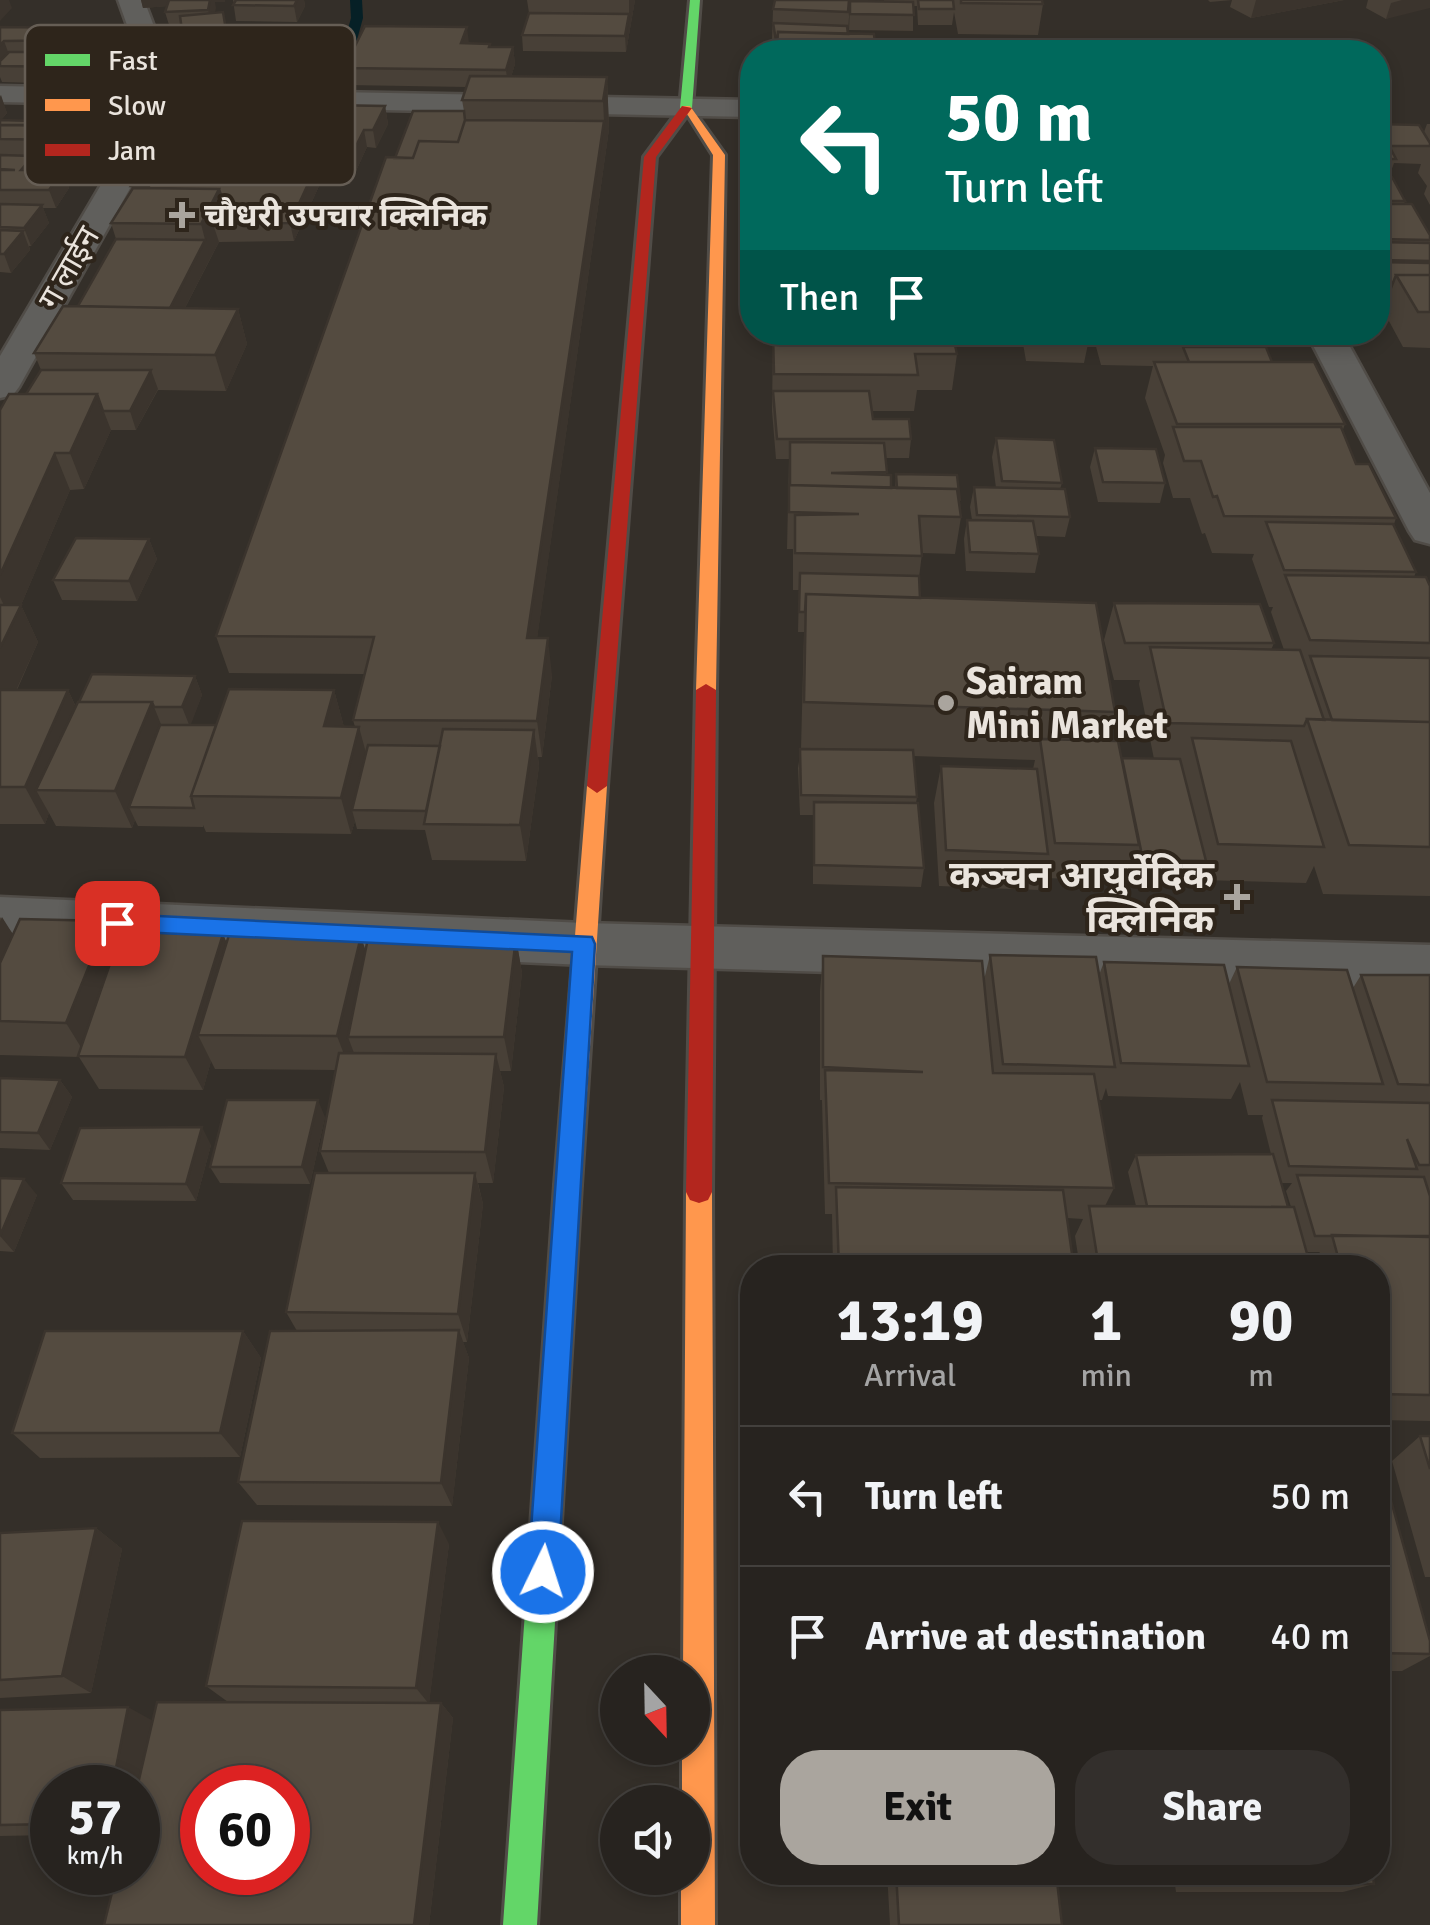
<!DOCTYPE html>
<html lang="en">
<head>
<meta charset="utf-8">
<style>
  body { margin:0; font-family:Signika,"Noto Sans Devanagari",sans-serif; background:#332f2c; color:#f1f3f6; height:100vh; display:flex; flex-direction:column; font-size:38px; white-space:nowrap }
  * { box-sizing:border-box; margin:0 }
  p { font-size:32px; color:#a4a4a4 }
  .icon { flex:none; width:55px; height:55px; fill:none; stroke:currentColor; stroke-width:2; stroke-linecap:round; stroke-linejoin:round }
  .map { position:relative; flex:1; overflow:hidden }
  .side { position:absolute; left:740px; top:1255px; width:650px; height:630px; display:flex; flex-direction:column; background:#27231f; border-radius:40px; box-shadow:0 5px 15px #0003,0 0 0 2px #43403d }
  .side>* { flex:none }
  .hud { position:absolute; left:740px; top:40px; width:650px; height:305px; border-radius:40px; box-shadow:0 5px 15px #0003,0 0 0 2px #43403d; background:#00695c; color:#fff; overflow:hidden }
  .needle { width:65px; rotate:158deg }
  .tools { position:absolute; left:600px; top:1655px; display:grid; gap:20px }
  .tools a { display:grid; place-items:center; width:110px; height:110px; border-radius:50%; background:#27231f; box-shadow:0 5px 15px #0003,0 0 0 2px #43403d; font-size:50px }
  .speed { position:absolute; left:30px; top:1765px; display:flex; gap:20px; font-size:50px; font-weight:700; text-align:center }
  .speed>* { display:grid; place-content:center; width:130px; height:130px; border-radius:50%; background:#27231f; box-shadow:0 5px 15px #0003,0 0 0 2px #43403d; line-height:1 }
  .speed small { font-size:25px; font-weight:400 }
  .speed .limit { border:15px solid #d22; background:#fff; color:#111 }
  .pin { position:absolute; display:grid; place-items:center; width:85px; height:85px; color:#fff; margin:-42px; border-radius:20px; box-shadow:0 5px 15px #0006 }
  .me { position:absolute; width:110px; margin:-55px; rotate:4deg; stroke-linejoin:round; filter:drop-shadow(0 0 8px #0008) }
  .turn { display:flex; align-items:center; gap:35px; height:210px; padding:0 40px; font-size:45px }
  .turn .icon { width:130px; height:130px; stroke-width:2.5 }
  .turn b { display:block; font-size:70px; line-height:85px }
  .then { display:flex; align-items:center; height:95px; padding:0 40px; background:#0003; gap:20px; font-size:38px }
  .eta { display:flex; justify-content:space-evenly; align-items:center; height:170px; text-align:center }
  .eta b { font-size:60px; font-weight:700; line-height:70px }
  .button { display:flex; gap:20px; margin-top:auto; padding:20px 40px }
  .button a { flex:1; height:115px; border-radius:40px; background:#aaa59e; color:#111; font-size:40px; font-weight:700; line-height:115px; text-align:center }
  .button a+a { background:#332f2c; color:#f1f3f6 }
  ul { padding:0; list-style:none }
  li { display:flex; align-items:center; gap:30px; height:140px; padding:0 40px; border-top:2px solid #43403d }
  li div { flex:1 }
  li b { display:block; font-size:38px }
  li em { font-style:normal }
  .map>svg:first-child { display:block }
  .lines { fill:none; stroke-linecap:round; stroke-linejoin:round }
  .stream { fill:#062026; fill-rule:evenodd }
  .street-casing { stroke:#504c47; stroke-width:5 }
  .fast-casing { stroke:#504c47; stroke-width:6 }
  .slow-casing { stroke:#504c47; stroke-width:6 }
  .jam-casing { stroke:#504c47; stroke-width:6 }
  .street { fill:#605f5c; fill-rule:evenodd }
  .fast { fill:#63d668; fill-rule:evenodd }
  .slow { fill:#ff974d; fill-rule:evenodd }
  .jam { fill:#b3261e; fill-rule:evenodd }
  .wall { fill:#484037; fill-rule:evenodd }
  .shaded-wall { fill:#3b342d }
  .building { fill:#544b40; stroke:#3b342d; stroke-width:2.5; fill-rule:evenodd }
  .route { fill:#1a73e8; stroke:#114b97; stroke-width:2.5 }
  .poi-dot { fill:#aaa59e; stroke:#2e251b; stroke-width:4 }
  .labels { text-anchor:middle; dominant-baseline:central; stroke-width:8; stroke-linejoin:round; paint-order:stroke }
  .far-poi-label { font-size:32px; font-weight:bold; fill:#eae4dd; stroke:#2e251b; text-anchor:start }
  .far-street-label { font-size:32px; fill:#eae4dd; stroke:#2e251b }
  .poi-label { font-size:38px; font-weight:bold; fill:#eae4dd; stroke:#2e251b; text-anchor:start }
  .key { fill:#2e251b; stroke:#665e55; stroke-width:2.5 }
  .key-label { font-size:28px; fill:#eae4dd }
</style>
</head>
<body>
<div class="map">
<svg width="1430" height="1925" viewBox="0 0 1430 1925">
  <rect width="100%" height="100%" fill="#342f29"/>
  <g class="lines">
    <!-- stream -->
    <path class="stream" d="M350,0h12l1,18 -18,65 -6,4 -6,-4 18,-65z"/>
    <defs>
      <path id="street" d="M118,0h26l34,89 574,11v17l-576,-11 -157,281 -6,8 -13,3v-42l148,-251 -148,-3v-16l150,3z
        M1306,332h36l88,161v51l-15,-4 -6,-9z
        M0,897l584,26 846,22v44l-846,-24 -584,-26z"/>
      <path id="fast" d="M690,0h10l-8,108 -6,4 -6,-4z
        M568,1174l9,3 4,8 -44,740h-34l52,-740 4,-8z"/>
      <path id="slow" d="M682,106h8l35,49 -9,535 -10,6 -10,-6 17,-535z
        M597,779l10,7 -26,399 -4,8 -9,3 -9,-3 -4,-8 32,-399z
        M699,1181l9,3 4,8 3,733h-34v-47h11v-76h-10v-54h10v-76h-9l3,-480 4,-8z"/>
      <path id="jam" d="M682,106l10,2 -36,49 -49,629 -10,7 -10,-7 57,-629z
        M706,684l10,6 -4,502 -4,8 -9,3 -9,-3 -4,-8 10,-502z"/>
    </defs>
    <!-- street casing -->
    <use href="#street" class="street-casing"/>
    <!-- fast casing -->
    <use href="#fast" class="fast-casing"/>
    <!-- slow casing -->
    <use href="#slow" class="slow-casing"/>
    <!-- jam casing -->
    <use href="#jam" class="jam-casing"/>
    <!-- street -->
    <use href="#street" class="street"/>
    <!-- fast -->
    <use href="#fast" class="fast"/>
    <!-- slow -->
    <use href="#slow" class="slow"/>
    <!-- jam -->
    <use href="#jam" class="jam"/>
  </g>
  <!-- wall -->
  <path class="wall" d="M141,0h84v2h-10v11l12,17 93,-3 6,31 -8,23 -133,2 -8,-31 6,-14 -1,-10h-12l-5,-16 2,-6 -24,2z
    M233,0h71l1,6 -8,16 -61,-1z
    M527,0h108l-9,52 -103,-1 -1,-16 7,-22z
    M850,0l-2,34 27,15 92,3h-192l-3,-13 1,-30z
    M884,0h158l1,4 -5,31 -80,-1 -4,-22 -2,13h-34l-1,-19h-4v25l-64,-1 1,-29 34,1z
    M1208,0h136l-93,18 -21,-11 2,-7 -22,2z
    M1368,0h62l-44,19 -20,-11z
    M0,27l88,1 5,16 -5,9 3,10 -17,21 -72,-2 -2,-5z
    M469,44h21l1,3h22l2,17 -4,13h96l2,52 -72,509 15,37 -10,82h-4l1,9 -13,95 -94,-1 -7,-30 -68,-1 -2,-8 -4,13 -145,-2 -3,-7v2l-65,-1 -3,-6 -3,8 -76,-2 -7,-13 -4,11h-45v-414l26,-16 15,-24 -7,-17 44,-47 38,-67 -5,-16 21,-33 -1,-4 14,-20 -4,-16 126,-46 118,2 3,18 -12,24 -9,-1 -17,37 -32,-1 1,3 -25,55 -75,1 -34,66 53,1 9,35 -21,47 -68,-1 -22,40h-25l-27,59 -14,1 -49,115 17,37 -21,48h51l8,17 119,-31 7,19 -12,30h26l118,-35 10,37h11l-2,-7 12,-46 -136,-1 -13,-37 179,-478 69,-47 -2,-11 5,-13 -120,-2 -3,-17zM256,145h8l3,14 -4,6 1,3 -21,-1z
    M1378,79l7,13 -6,17h-1z
    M0,95l7,18 -6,7 32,1 2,4 50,-1 5,17 -6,9 2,9 -10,14h-12l5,15 -13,20h-13l6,15 -18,23h-2l1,4 -19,23 -11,-1z
    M1378,124l46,8 3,-8h3v81l-6,-11 3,-8 -9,-13 3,-9 -27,-1 -5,14 16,24 -1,3 26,31v113l-27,-1 -20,-37 1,-4h-2l-4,-8z
    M1021,332h65l2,12 -4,19 -58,-2z
    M1092,332h178l-4,15 6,15 73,62 -3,8 14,32 40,54 -2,6 22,48 -2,5 16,9v310l-107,-2 -9,-28 -8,17 -103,-3 -1,-7 -3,7 -63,-1 -4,-16 -6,18 -81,-3 -1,-9 -6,21 -99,-4 -5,-83 7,-37 92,3 2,-9 -122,-4 4,41 -1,6 8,65 -3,19 -108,-3v-69h-13l-2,-47 3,-19 3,-117h-6l1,-42h-6v-41h-6l2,-90h-13l-4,-48 1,-77 143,1 41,19 -5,36h-35l-3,21h-42l1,8 38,20 -2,19h-24l1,16 5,14h4l1,-14 64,27 1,16 -6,37 -33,-1 -3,25 1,20 195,114 -9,28 16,18 32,1 -15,-75 1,-4h-26l-10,-40 10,-37 160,40 -3,7h13l-13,-38 2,-5h-4l-17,-48 2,-5 -42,-1 -7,-20 -3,1 -12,-36h-17l-10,-35 2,-8 -20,-57 8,-32 -52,-1z
    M996,438l66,45 -2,6 10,28 -5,20 -29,-1 3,18 -4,19 -69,-2 -2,-32 3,-19h5l-2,-13 4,-20 22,1 -4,-31z
    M1095,448l70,35 -5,20 -62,-1 -8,-35z
    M149,539l8,20 -20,42 -75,-1 -9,-20z
    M0,917l13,17 94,-13 11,21 105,-8 3,8 140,10 150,-14 6,35 -11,98h-11l4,16 -11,96h-15l5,21 -16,138h-4l6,16 -17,148 -195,-1 -19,-23 59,-151 -11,-19 43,-139 -9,-22 16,-81 -121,-1 -4,-8 -8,29 -104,-1 -20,-32 -79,-2z
    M990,955l109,20 5,-13 125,22 8,-17 116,21 8,-13h69v446l-52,-1v-152h-298l-5,-32 8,-17 -16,-1 7,50h-241l-1,-54h-7l-3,-114h-2v-109l3,-35 161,24zM1240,1082l8,33h15l-1,3 9,36 -135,1 -8,17 8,34h-31l9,-18 -16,-88h4l4,-12 2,8 123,3zM1281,1183h11l-6,8 5,16h-3zM1307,1252h13l-10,12z
    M0,1078l60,2 12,17 -22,53 -50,-2z
    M325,1117l-15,67 -90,-1 -10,-16z
    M211,1145l-15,56 -123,-1 -12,-17z
    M0,1178l37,17 -23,57 -14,-1z
    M243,1331l18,27 -21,99 -200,1 -28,-25z
    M1420,1436h10v141h-5l-33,-116z
    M1378,1497l52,144v15l-28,15h-24z
    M96,1528l26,21 -31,144 -91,5v-165z
    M449,1544l-20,159h12l12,15 -24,207h-325l34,-137h-86v47l-52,1v-126l153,11 75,-19 -22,-16z
    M887,1872h169l6,53h-172z
    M1173,1872h199l2,12 -31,8h-167z"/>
  <!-- shaded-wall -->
  <path class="shaded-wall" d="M0,0h9l3,8 -12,13z
    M141,0h84v2h-10l1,6 -4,18 -4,-16 2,-7 -67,5z
    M297,0h7l1,6 -8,16 -3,-16z
    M629,0h6l-9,52 -1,-16 4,-22z
    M1256,0h88l-93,18z
    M1402,0h28v8l-44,11 5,-16z
    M320,27l6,31 -8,23 -7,-32z
    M467,27l2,16h-8z
    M88,28l5,16 -5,9 3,10 -17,21 -5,-17 14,-17 -3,-10z
    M4,41l6,16 -10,9v-21z
    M513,47l2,17 -7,23 -2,-17z
    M607,77l2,52 -77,546 -5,-37 77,-517 -1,-20z
    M263,89l8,32 -19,7 4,17 -24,40 -8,-33z
    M1,95l6,18 -7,8v-24z
    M385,106l3,18 -12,24 -3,-18z
    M85,124l5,17 -6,9 2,9 -10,14 -12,-33 11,-14z
    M364,130l3,17 -17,37 -4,-18z
    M33,156l6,17 -18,-3z
    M315,169l4,17 -25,55 -4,-18z
    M63,170l6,18 -13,20 -7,-18z
    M219,189l9,35h-15l6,18 -9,17 -9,-35z
    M42,205l7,18 -18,23 -7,-18z
    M23,231l7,19 -19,23 -7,-19z
    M205,240l5,19 -43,84 -6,-19z
    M238,309l9,35 -21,47 -11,-36z
    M151,370l7,19 -22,41 -6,-19z
    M97,394l14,36 -27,59 -14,-36z
    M55,453l15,37 -49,115 17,37 -35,77 -3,-5v-66l12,-26 -12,-25v-22z
    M149,539l8,20 -20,42 -8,-20z
    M548,638l4,37 -10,82 -5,-36z
    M195,676l7,19 -12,32 -8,-20z
    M68,690l17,37 -49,63 13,23 -4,11 -20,-37z
    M334,690l10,37 -20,-1z
    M152,702l15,37 -38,68 6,13 -3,8 -17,-37z
    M359,727l10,37 -17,46 3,11 -4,13 -10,-36z
    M534,730l5,36 -13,95 -6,-36z
    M2,917l22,35 -24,54v-85z
    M107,921l19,36 -39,100 -21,-34z
    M223,934l15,35 -40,66 13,26 -8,29 -18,-33z
    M361,936l11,35 -24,66 6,16 -4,17 -13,-34z
    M516,938l6,35 -11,98 -7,-34z
    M496,1054l8,33 -11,96 -8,-31z
    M60,1080l12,17 -22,53 -12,-17z
    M318,1100l7,17 -15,67 -8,-17z
    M202,1127l9,18 -15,56 -10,-17z
    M475,1173l8,31 -16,138 -9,-28z
    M24,1179l13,16 -23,57 -14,-16z
    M459,1330l10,28 -17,148 -11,-23z
    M243,1331l18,27 -21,99 -20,-24z
    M438,1522l11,22 -20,160 -13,-16z
    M96,1528l26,21 -31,144 -29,-17z
    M441,1703l12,15 -24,207h-15z
    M128,1707l27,15 -17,66h-26z"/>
  <!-- building -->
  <path class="building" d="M169,0h41l-2,10 -43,2z
    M236,0h61l-3,6 -61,-1z
    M775,0h74l-1,12 -75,-3z
    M918,0h35l1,9h-35z
    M961,0h81l1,4 -82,-1z
    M850,1l63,1 1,13 -64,-1z
    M223,12l3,18 -39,1 -4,7 -3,-22z
    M529,13l100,1 -4,22 -103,-1z
    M773,23l74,3 1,8 -70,-2 -1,14z
    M365,26l102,1 -6,16 29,1 -1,3h24l-7,23 -162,-2z
    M0,27l88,1 -8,12 -76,1 -4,4z
    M778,32l96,2 2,18h-100z
    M62,46l24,1 -17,20 -69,-1v-5l9,-9h47z
    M875,49l92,3h-91z
    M470,76l137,1 -4,24 -141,-1z
    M1378,79l7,13h-7z
    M267,104l118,2 -12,24h-9l-18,36 -83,-1 13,-21h-13l9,-16h-20z
    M413,111h51l1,9 -7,22 -39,-1 -6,17h-18z
    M0,120l33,1 -4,4h-29z
    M465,120l139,1 -77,517h21l-11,83 -184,-1 21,-83 -158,-1 170,-479 27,1 6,-17 39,1z
    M1378,124l41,1 11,18v3h-42z
    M0,125l75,1 -11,14 -64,-1z
    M1378,125l18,34h-18z
    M0,155l33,1 -12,14h42l-14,20h-49v-20h15l-15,-1z
    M145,166l170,3 -25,54 -77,1 11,-20 -5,-15 -71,-1 1,-2h-18z
    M1378,177h14l13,24h-27z
    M133,188l86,1 -18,35 -90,-1z
    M0,204l42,1 -18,23 -24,-1z
    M1378,204h34l18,31v5l-52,-1z
    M0,230l23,1 -19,23h-4z
    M116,239l89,1 -35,68 -92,-2z
    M1378,242l52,1v18l-52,-1z
    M1378,262l52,1v12h-34l-5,13h-2l-11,-21z
    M1396,275h34v37h-12z
    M63,306l175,3 -23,46 -181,-2z
    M777,332h139v3z
    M1028,332h58l2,12 -59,-2z
    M773,334l180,2 4,18h-42l3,21 -144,-1z
    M1183,347h83l6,15h-83z
    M1154,362h160l31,62h-168z
    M41,370h110l-21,41h-27l-6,-17h-71z
    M773,391h96l4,28h36l2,20h-134z
    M9,394h88l-27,59h-15l-55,122v-165z
    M1173,427h168l15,37h13l27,54 -172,-2 -7,-20 -4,1 -12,-36h-17z
    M996,438l58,2 8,43 -60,-2z
    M790,442l94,1 3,29 -56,1 60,2v13l-101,-3z
    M1095,448l61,1 9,34 -62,-1z
    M896,474l61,1 3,26 -3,-12 -60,-1z
    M789,485l168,4 4,28 -42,-1 3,40 -127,-3v-38l64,-1 -70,-2z
    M974,487l91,2 5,28 -93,-2z
    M967,520l66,1 6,33 -69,-2z
    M1266,522l127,2 23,48 -132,-2z
    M76,538l73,1 -20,42 -76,-1z
    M800,573l119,3 1,22 -114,-4 -1,18h-6z
    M1285,575l141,2 4,9v57l-120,-3z
    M806,594l290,9 19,109 -311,-10z
    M1114,603l146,1 14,39h-149z
    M0,605h21l-21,43z
    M1150,647l150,3 24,70 -17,-1 -3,7 -137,-3z
    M1310,656l120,2v64l-98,-2z
    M92,674l103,2 -13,31h-28l-2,-5h-73z
    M229,689l105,1 -10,36 35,1 -18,71 -150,-2z
    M0,690h68l-43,97h-25z
    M78,702h74l-37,89 -79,-1z
    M1307,719l123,3v125l-81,-2z
    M160,725h56l-25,71 3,12 -65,-1z
    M443,729l91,1 -14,95 -96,-1z
    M1192,738l99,3 33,106 -106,-3z
    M1040,739l78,2 21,104 -84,-2z
    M368,745l72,1 -14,65 -74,-1z
    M800,749l113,1 4,47 -116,-2z
    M1122,758l58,1 26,102 -63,-1z
    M941,766l96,3 11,85 -102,-4z
    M814,802l104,1 6,65 -110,-3z
    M20,919l87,2 -41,102 -66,-2v-58z
    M121,932l102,2 -38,123 -107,-1z
    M229,935l132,1 -24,100 -139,-1z
    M368,938h148l-12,99h-156z
    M990,955l106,2 19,110 -112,-3z
    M823,956l159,5 11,112 101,1 20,114 -285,-5 -4,-113 98,2 -100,-5z
    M1104,962l120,3 25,101 -128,-3z
    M1237,967l110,3 36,114 -116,-2z
    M1361,975h69v110l-32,-1z
    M339,1053l157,1 -11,98 -165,-1z
    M0,1078l60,2 -22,53 -38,-1z
    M227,1100h91l-16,67h-92z
    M1272,1100l158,3v62h-11l-12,-26 10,30 -128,-3z
    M202,1127l-16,57 -125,-1 19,-55z
    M1273,1154l15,53 -141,-1 -11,-51z
    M315,1173h160l-17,141 -172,-2z
    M1297,1175l127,2 6,19v40h-115z
    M0,1178l24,1 -24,57z
    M836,1187l227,3 11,78h-235z
    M1089,1206l205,1 17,61h-212z
    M1332,1235l98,2v158l-52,-1v-126h-37z
    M459,1330l-18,153 -203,-1 32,-151z
    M45,1331h198l-23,102h-208z
    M1420,1436h10v33z
    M1378,1497h12l40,144v13l-52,-1z
    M242,1521l196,1 -22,166 -210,-2z
    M96,1528l-34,148 -62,4v-147z
    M157,1702l284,1 -27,222h-310l13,-53h21l-1,-84zM202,1788h86v84h-86z
    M128,1707l-16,81h-60v36l-52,1v-115z
    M896,1872h160l6,53h-163z
    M1197,1872h175l2,12h-175z"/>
  <!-- route -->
  <path class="route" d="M117,914l475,23 3,7 -37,628 -4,11 -11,4 -11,-4 -4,-11 44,-620 -455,-21 -11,-8z"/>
  <!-- markers -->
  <g class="poi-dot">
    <path d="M177 200h10v10h10v10h-10v10h-10v-10h-10v-10h10z"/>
    <circle cx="946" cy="703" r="10"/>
    <path d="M1232 882h10v10h10v10h-10v10h-10v-10h-10v-10h10z"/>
  </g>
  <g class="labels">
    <!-- far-poi labels -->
    <g class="far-poi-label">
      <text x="204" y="215">चौधरी उपचार क्लिनिक</text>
    </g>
    <!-- far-street labels -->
    <g class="far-street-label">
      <text transform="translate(69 268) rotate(-60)">ग लाईन</text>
    </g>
    <!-- poi labels -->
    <g class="poi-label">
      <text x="966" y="681">Sairam<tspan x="966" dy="44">Mini Market</tspan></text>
      <text x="1214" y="875" text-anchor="end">कञ्चन आयुर्वेदिक<tspan x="1214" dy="44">क्लिनिक</tspan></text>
    </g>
  </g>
  <!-- legend -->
  <rect x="25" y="25" width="330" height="160" rx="15" class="key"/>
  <rect x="45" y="54" width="45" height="12" fill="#63d668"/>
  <rect x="45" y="99" width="45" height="12" fill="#ff974d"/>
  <rect x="45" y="144" width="45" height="12" fill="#b3261e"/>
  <g class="key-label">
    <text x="108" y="70">Fast</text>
    <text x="108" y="115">Slow</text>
    <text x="108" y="160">Jam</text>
  </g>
</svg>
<div class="tools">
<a><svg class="needle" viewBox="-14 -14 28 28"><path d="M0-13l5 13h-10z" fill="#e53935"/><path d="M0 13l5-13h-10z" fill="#a4a4a4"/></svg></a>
<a><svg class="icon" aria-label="sound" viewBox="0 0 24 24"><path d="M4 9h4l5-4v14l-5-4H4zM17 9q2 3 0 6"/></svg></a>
</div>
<div class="speed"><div>57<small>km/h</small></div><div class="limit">60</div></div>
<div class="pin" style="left:117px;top:923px;background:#d93025"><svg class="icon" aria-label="arrive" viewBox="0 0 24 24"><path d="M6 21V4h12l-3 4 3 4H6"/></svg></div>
<svg class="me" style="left:543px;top:1572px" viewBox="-20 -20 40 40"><circle r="17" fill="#1a73e8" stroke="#fff" stroke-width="3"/><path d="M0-11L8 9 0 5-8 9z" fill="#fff"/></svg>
<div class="hud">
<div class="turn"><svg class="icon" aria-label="left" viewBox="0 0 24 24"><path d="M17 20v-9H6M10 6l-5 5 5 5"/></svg><div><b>50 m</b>Turn left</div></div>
<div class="then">Then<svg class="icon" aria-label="arrive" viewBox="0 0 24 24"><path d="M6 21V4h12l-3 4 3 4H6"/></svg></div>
</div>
<section class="side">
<div class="eta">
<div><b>13:19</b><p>Arrival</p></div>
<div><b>1</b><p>min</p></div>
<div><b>90</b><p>m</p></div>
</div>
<ul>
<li><svg class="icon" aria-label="left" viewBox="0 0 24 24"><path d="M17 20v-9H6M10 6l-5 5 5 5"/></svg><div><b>Turn left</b></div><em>50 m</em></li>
<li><svg class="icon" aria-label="arrive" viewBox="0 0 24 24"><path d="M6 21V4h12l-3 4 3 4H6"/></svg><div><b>Arrive at destination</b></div><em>40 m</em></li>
</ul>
<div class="button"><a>Exit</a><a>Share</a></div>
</section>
</div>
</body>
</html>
